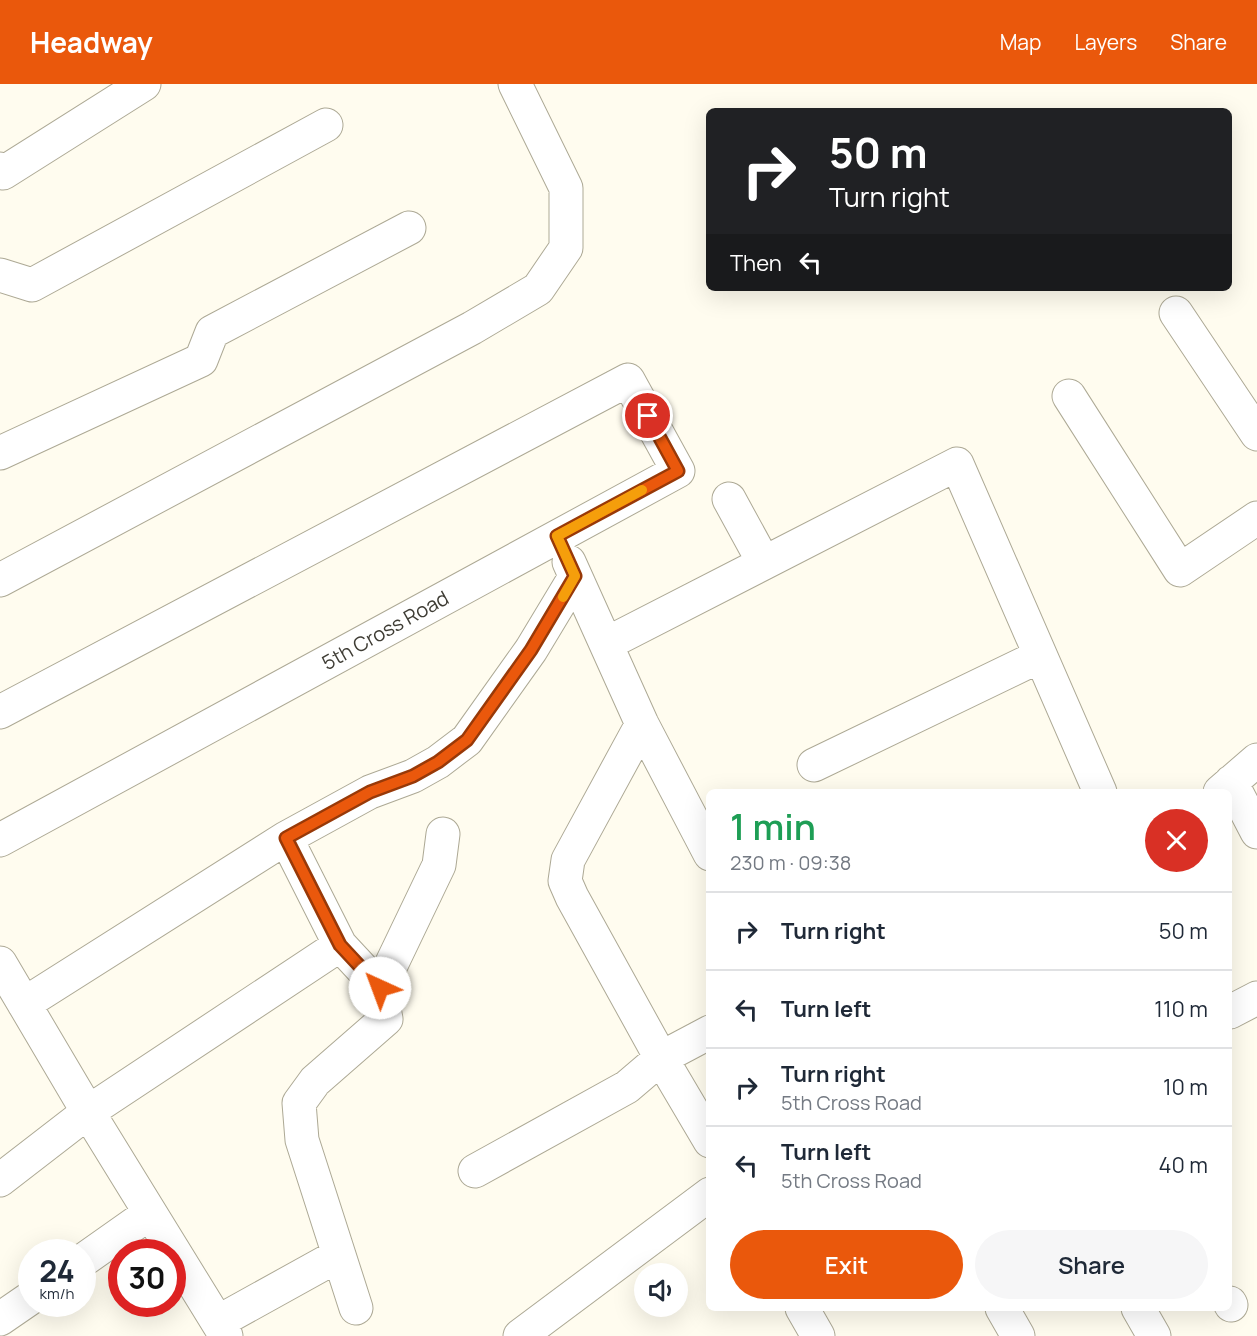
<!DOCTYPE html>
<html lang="en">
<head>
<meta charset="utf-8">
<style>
  body { margin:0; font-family:Manrope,sans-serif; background:#f6f6f7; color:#1f2937; height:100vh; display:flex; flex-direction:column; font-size:22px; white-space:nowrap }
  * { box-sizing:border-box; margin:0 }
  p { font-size:20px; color:#747a83 }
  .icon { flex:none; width:33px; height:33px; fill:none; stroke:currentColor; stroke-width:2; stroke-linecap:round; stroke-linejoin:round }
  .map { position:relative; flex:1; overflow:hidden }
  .sheet { position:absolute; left:706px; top:705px; width:526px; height:522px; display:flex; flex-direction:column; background:#fff; border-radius:9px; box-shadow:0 6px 24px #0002 }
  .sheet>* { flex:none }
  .top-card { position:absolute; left:706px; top:24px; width:526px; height:183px; border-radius:9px; box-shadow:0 6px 24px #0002; background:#202124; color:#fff; overflow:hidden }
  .controls { position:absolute; left:634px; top:1179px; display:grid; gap:12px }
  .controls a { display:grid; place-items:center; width:54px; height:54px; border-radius:50%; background:#fff; box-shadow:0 6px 24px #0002; font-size:30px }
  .speed { position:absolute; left:18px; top:1155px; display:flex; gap:12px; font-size:30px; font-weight:700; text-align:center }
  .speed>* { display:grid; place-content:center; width:78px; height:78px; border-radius:50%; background:#fff; box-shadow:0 6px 24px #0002; line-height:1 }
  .speed small { font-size:15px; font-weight:400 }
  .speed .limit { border:9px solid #d22; background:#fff; color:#111 }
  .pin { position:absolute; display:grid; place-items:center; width:51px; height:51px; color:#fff; margin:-26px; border:3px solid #fff; border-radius:50%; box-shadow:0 2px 6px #0007 }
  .me { position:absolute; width:66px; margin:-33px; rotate:317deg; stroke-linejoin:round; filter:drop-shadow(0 0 4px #0008) }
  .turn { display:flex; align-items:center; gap:21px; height:126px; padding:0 24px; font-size:27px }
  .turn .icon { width:78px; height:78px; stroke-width:2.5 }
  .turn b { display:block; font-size:42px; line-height:51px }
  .then { display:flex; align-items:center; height:57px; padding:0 24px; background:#0003; gap:12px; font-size:22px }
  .round { display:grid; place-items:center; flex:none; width:63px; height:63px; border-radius:32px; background:#f6f6f7 }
  .head { display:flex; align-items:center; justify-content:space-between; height:102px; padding:0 24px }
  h1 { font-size:36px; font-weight:600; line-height:45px; color:#1e9e55 }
  .primary-button { display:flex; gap:12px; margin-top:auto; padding:12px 24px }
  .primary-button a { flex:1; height:69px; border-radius:36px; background:#ea580c; color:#fff; font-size:24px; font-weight:600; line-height:69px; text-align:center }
  .primary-button a+a { background:#f6f6f7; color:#1f2937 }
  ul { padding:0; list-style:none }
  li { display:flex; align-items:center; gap:18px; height:78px; padding:0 24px; border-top:2px solid #e0e1e3 }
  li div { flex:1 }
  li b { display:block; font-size:22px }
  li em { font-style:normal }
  header { display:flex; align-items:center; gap:36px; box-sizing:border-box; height:84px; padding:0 30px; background:#ea580c; color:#fff }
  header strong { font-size:28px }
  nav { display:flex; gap:33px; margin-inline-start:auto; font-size:21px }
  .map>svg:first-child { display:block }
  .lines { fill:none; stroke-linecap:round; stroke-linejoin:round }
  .minor-casing { stroke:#ada995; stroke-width:35 }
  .minor { stroke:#fff; stroke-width:33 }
  .route-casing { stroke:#983908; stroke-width:15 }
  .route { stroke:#ea580c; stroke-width:10 }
  .slow { stroke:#f59e0b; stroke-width:10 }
  .labels { text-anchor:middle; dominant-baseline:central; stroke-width:6; stroke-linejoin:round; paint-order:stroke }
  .street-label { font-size:20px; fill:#3e3c34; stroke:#fff }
</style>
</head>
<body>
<header>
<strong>Headway</strong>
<nav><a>Map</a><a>Layers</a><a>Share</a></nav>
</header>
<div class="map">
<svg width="1257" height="1252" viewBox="0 0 1257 1252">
  <rect width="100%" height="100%" fill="#fffcef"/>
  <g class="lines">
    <defs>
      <path id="minor" d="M0,85l3,4 141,-89
        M0,191l32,10 294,-160
        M1176,229l81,121
        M1069,312l111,174 77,-52
        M0,369l201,-93 11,-28 197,-104
        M729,415l35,64
        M569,478l73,162 68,130
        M0,496l472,-252 66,-39 28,-41v-60l-51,-104
        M606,560l351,-180 143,328
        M0,628l628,-332 50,91 -678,369
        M814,681l226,-109
        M1231,698l26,50
        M1220,708l37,-32
        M286,754l54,107 40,43 6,31 -71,62 -16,22 3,37 54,168
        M0,879l88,149 138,224
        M380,904l59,-123 4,-31
        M24,920l262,-166 84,-46 43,-16 25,-14 29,-22 64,-90 44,-73
        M1230,928l27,-14
        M710,948l-49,26 49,83
        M475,1087l152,-84 34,-29 -89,-161 -7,-16 3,-21 74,-136
        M0,1096l88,-68 252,-167
        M82,1177l68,-48
        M1230,1219l1,2
        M802,1224l16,28
        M1002,1224l16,28
        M1138,1224l16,28
        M0,1235l32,-22
        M218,1238l121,-67
        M520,1252l190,-142"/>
    </defs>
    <!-- minor casing -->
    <use href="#minor" class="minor-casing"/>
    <!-- minor -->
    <use href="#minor" class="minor"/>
  </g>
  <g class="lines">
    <defs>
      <path id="route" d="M380,904l-40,-43 -54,-107 84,-46 43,-16 25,-14 29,-22 64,-90 44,-74 -18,-40 121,-65 -30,-55"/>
    </defs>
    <!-- route casing -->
    <use href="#route" class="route-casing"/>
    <!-- route -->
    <use href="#route" class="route"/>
    <!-- slow -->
    <path class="slow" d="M563,513l12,-21 -18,-40 85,-46"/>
  </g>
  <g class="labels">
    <!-- street labels -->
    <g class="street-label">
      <text transform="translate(385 546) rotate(-29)">5th Cross Road</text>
    </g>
  </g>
</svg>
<div class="controls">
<a><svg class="icon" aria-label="sound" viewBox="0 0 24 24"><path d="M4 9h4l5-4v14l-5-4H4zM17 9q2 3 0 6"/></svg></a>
</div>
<div class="speed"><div>24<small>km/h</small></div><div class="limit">30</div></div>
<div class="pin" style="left:648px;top:332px;background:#d93025"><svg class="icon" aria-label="arrive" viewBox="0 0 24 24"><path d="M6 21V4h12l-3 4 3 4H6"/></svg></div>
<svg class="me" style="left:380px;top:904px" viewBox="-20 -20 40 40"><circle r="19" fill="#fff"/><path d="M0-13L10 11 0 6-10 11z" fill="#ea580c"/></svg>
<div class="top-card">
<div class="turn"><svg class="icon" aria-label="right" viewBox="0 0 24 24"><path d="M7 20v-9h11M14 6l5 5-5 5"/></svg><div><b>50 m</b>Turn right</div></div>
<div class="then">Then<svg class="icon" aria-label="left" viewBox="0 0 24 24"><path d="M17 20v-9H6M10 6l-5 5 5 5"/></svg></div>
</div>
<section class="sheet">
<div class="head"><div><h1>1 min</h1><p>230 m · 09:38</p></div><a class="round" style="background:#d93025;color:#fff"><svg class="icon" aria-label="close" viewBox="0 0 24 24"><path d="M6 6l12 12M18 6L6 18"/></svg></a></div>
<ul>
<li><svg class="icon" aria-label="right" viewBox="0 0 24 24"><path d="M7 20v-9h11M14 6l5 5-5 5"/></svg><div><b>Turn right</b></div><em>50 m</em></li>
<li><svg class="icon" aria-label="left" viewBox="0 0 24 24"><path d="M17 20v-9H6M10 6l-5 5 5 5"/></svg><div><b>Turn left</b></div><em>110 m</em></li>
<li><svg class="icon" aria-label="right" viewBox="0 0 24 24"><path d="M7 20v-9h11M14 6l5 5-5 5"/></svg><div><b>Turn right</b><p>5th Cross Road</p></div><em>10 m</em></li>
<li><svg class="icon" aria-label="left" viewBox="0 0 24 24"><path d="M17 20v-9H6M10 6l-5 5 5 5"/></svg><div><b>Turn left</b><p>5th Cross Road</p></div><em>40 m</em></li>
</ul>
<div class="primary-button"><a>Exit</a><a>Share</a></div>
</section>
</div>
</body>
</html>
